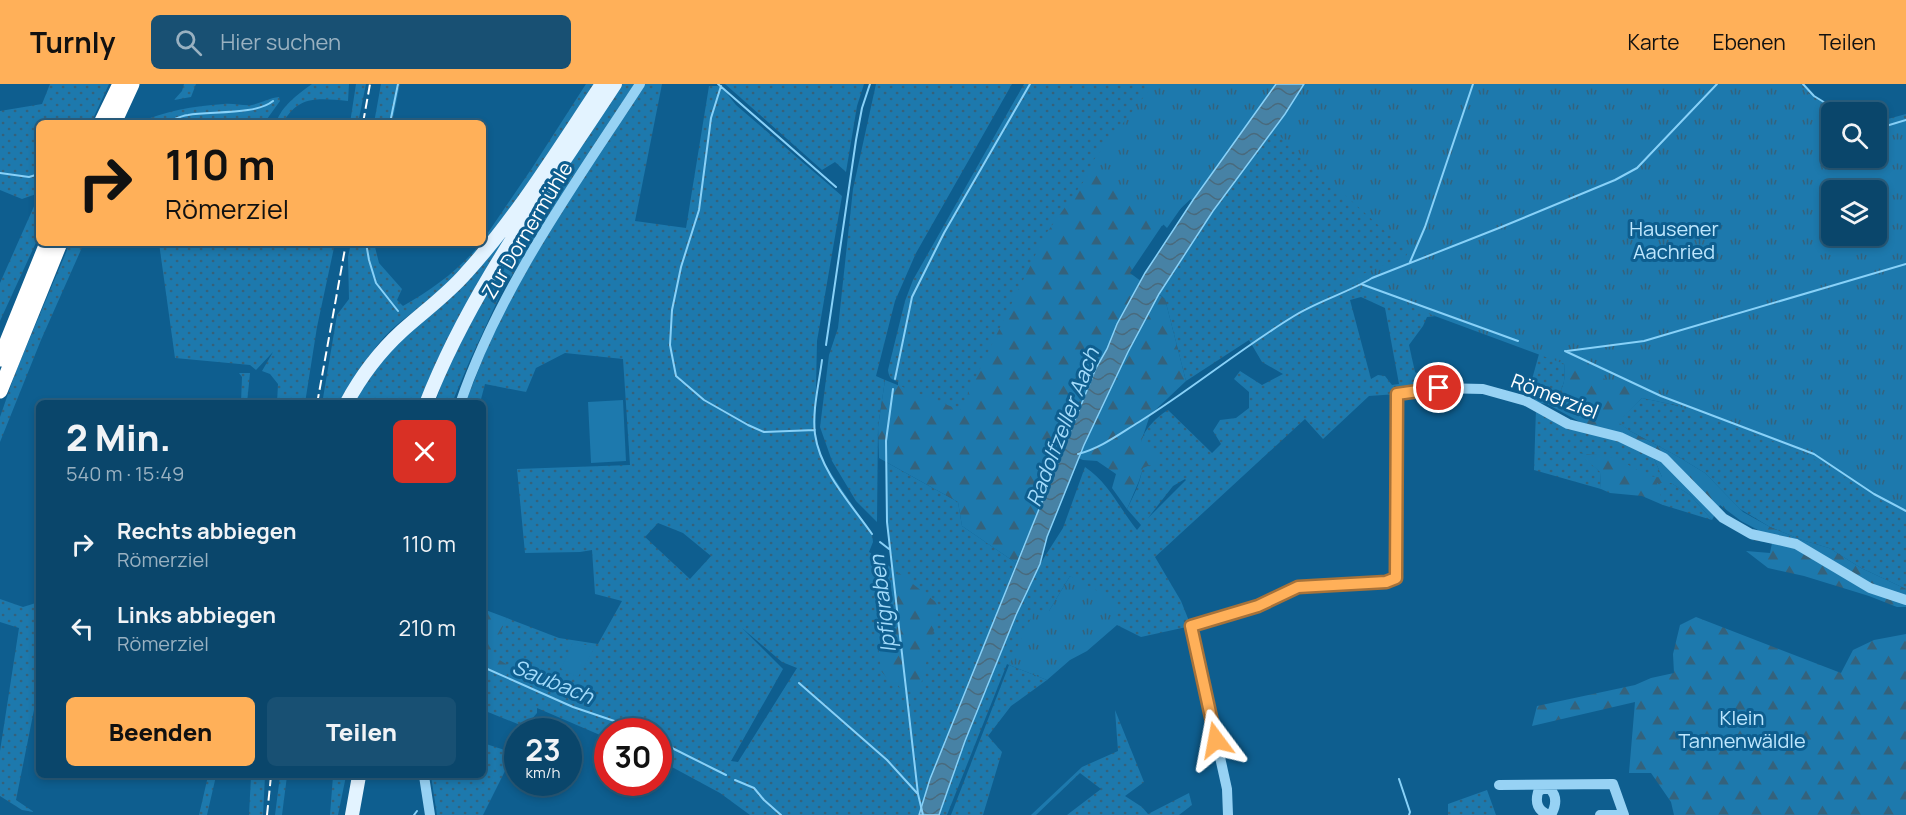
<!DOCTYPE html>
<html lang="de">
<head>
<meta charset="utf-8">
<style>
  body { margin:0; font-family:Manrope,sans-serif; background:#185073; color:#f1f3f6; height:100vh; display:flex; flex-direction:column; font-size:22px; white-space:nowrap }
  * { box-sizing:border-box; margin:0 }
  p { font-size:20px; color:#99b1c1 }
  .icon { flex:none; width:33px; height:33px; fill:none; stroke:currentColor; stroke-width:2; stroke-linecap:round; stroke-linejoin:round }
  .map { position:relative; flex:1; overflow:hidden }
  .side { position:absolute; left:36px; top:316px; width:450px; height:378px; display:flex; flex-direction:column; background:#0a466b; border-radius:9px; box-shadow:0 3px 9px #0003,0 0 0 2px #2a5e7e }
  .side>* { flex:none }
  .hud { position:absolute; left:36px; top:36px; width:450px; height:126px; border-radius:9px; box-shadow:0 3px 9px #0003,0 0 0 2px #2a5e7e; background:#ffb059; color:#111; overflow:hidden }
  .controls { position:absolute; left:1821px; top:18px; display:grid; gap:12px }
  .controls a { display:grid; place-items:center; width:66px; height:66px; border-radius:9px; background:#0a466b; box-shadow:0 3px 9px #0003,0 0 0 2px #2a5e7e; font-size:30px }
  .speed { position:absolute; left:504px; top:634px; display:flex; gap:12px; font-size:30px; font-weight:700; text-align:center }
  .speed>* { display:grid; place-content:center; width:78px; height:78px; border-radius:50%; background:#0a466b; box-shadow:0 3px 9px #0003,0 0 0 2px #2a5e7e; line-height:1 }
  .speed small { font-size:15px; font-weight:400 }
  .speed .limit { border:9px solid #d22; background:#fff; color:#111 }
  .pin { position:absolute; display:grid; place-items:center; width:51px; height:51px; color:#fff; margin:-26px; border:3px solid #fff; border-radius:50%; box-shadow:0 2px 6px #0007 }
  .me { position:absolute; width:66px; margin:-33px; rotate:347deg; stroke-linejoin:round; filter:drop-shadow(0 0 4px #0008) }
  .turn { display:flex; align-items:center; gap:21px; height:126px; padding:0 30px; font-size:27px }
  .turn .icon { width:78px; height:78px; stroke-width:2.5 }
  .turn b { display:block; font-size:42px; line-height:51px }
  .round { display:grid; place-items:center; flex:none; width:63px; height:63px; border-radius:9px; background:#185073 }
  .headline { display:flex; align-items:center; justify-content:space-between; height:102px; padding:0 30px }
  h1 { font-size:36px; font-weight:800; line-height:45px }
  .cta { display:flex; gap:12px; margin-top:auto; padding:12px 30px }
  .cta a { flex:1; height:69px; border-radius:9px; background:#ffb059; color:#111; font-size:24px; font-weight:800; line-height:69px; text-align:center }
  .cta a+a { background:#185073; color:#f1f3f6 }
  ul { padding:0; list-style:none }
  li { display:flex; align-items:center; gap:18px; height:84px; padding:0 30px }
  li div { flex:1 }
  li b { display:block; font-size:22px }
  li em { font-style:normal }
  header { display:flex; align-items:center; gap:36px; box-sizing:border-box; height:84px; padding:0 30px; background:#ffb059; color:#111 }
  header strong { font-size:28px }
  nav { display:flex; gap:33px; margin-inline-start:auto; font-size:21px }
  .search { width:420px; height:54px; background:#185073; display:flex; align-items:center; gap:15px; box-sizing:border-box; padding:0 21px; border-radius:9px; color:#99b1c1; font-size:22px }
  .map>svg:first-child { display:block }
  .grass { fill:url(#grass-dots); fill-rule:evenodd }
  .forest { fill:url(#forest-firs) }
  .park { fill:url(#park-tufts); fill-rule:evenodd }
  .pitch { fill:#1d79ad }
  .water { fill:url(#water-waves); stroke:#88d1f8; stroke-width:1.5 }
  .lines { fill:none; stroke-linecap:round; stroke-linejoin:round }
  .stream { stroke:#88d1f8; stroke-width:2 }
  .minor { stroke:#97d2f4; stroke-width:10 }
  .major { stroke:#e3f3ff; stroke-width:14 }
  .highway { stroke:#fff; stroke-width:15 }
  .rail { stroke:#fff; stroke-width:2; stroke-dasharray:10 4.5; stroke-linecap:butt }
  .route-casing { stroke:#a6723a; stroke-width:15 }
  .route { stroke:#ffb059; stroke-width:10 }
  .labels { text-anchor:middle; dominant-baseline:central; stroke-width:6; stroke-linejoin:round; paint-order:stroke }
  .park-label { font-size:20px; fill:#bee7fe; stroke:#0e5e8f }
  .street-label { font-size:20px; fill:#fff; stroke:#0e5e8f }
  .water-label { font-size:21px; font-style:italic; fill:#a2dbfb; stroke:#0e5e8f }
</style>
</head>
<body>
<header>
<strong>Turnly</strong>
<div class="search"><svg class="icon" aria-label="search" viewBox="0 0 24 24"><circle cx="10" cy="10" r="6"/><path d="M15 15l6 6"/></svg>Hier suchen</div>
<nav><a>Karte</a><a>Ebenen</a><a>Teilen</a></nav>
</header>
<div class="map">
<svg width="1906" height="731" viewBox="0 0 1906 731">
  <defs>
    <pattern id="grass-dots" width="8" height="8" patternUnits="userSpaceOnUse" patternTransform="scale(1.5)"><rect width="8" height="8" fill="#1d79ad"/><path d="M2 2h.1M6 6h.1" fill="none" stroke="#34627c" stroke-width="1.8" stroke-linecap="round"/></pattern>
    <pattern id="forest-firs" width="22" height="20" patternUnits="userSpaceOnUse" patternTransform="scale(1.5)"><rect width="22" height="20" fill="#1d79ad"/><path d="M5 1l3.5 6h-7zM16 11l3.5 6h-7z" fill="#34627c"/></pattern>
    <pattern id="park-tufts" width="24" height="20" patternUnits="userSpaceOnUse" patternTransform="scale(1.5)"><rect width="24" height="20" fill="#1d79ad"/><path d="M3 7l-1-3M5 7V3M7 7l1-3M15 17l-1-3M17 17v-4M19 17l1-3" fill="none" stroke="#34627c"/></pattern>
    <pattern id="water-waves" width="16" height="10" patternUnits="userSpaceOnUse" patternTransform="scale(1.5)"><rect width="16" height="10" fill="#4782a5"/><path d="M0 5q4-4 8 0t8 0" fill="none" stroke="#496a7d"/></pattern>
  </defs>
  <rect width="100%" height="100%" fill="#0e5e8f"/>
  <!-- grass -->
  <path class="grass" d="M50,0h59l-18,39h-52v70l-17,6 -22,-9v-79l42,-7z
    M184,0h12l-5,13 -17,3 8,-9z
    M312,0h37l-1,17c-28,-2 -49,-7 -65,22h-7c6,-18 21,-28 36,-39z
    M356,0h10l-8,39h-8z
    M381,0h19l-8,39h-18z
    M586,0h8c-41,62 -80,127 -129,184 -21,25 -50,40 -74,62 -20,19 -33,44 -47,67l-2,6 -20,1 15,-89 12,-16 -1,-42 3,-14h23l5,20 23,26 -5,11 6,6c31,-18 55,-35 78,-63h2v-3l49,-72z
    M622,0h12l-132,207 -32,69 -18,43 -17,1c17,-56 48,-106 78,-155 35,-56 72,-110 109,-165z
    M644,0h18l-27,137 51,7 23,-142h12l15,19 106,91 -25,145 -2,93 7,26 50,74 1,8 -4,10 23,16 -5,-46 -1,-60 72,40 4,24 54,37 -97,252h-169l-30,-22 -61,-33 -1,-28h-50l-1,6 -70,-30v5l-12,14 -42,-17v-59l24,-33 52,20 39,6 24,-43 -27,-7 -3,-44 -12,2 -55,1 -8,-84 113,-4 -7,-106 -58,-6 -29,15 -10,24 -41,-8 -5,19 -15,1 32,-81 60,-106zM658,439l25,10 28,23 -21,23 -45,-42zM742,544l40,34 15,6 -59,94 -7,-1 52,-92z
    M725,0h139l-7,22 -11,66 -11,-10 -13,8z
    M876,0h136l-96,169 -21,48 -19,75 9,4 -7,47 -1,95 -21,-21 -24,-40 -12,-34 9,-72 9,-27 15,-139z
    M1024,0h779l11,12 26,16h-8v46h44l8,-28v-10l22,-6v475l-45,-21 -32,-20 -27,-8 -32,-13 -30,-18 -35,-36 -28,-17 -47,-25 -13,-9 25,-24 46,10 -134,-91c4,20 17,55 7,73 -3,6 -9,10 -14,14l-21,-3 13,-47 -84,-40 -28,3 -4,9 -14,19 6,27 24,16 -42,6 -28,2 -46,43 -18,-20 -150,138 26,44 10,25 -50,11 -24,-12 -1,-16 -46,-33 -21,35 -40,54 38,15 -36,26 -23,30 14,16 -19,63h-32l58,-150 -2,-1 -60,151h-8l26,-74 51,-126 24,-51 23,-36 22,-61c24,16 34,41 52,63l4,-5 -14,-16c6,-12 13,-25 15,-39 2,-9 -2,-19 -1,-28 3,-13 17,-26 27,-32l44,43 9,-9 -8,-13 7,-11 16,-2 13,-10v-16l-15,-13 6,-8 22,14 21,-11 -21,-12 -13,-22 -63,41 -21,-82 -6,-5 54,-83 -25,-13 -21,30 -4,-4 -204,187 -61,-24v-5c-7,-3 -9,-4 -10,-12l17,-69 8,-21zM1832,106h44v46h-44zM1361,213l24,11 14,76 -7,1 -7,-9 -7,-1 -7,4 -21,-79zM1185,395l1,1 -38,38 25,-32z
    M279,13l1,4 -13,18 -6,4h-124c30,-12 54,-17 87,-19 9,-1 19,2 28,1 9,-2 17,-7 27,-8z
    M39,111v41l-39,85v-38z
    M522,134c-35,57 -82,122 -102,185l-66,1 2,-6 36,-52 77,-68z
    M70,159h14l-43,97 -41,102v-25l16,-46z
    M159,159h176l-18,84 -12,76h-28l1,-19 -8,-10 -8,-3 11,-19 -17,18 -6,-5 -75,-7z
    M239,289h11l-3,30h-6l1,-26z
    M1536,324l84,29 33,19 9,21 28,18 22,25 -49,-15 -76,-50 -7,-2 20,19 1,17 -67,-19z
    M0,515l23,8 16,-5v83l-23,115 18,12 -12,-2 -22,-14v-45l19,-123 -19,-6z
    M1115,626l29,72 -19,14 17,11 6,7 41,-21 3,12 -13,10h-112l34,-26 -21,-16 -44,42h-5l51,-48 36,-16z
    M483,659l31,10 -31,62h-46l-6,-39h52z
    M208,692h8l-9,39h-8z
    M251,692h14l-2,39h-14z
    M280,692h7l-5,39h-7z
    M333,692h13l-8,39h-8z
    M1487,706l9,25h-48v-11z"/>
  <!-- forest -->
  <path class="forest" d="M1099,76l64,64 -33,49 35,26 21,82 -36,34 -9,27 19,19 -17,7 -4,13 -12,28 -15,-21 4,-14 -19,-13 -14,-1 -20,-9 -47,112 -54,-37 -4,-24 -79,-44 -1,-31 7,-47 75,30 85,-175z
    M1554,233l134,91 -46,-10 -24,24 12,9 47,25 28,17 38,39 27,15 32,13 27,8 32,20 45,21v18h-9l-28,-11 -65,-20 -36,-8 -22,-17 24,2 2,-10 -21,-3 7,-10 -17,-9 -21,-16 -8,15 -22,-25 -19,-12h-14l6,22 -21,-9 -32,-3 -9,-4 -1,-17 -22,-19c12,2 24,1 35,5 18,5 31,21 49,19l-9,-21 -39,-24 -34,-10 -33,-18c5,-4 11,-8 14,-14 10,-18 -3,-53 -7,-73z
    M899,489l38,30v14l-18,76 -25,-7 -13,-15 -4,-36 6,-39z
    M483,525l24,9 -17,36 21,13 -6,11 -22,-8z
    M1696,533l145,56 12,-23 21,-10 32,-6v181h-232l-3,-13 -20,-29h-22l6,-71 -103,24 5,-20 98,-21 16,-7 23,-5 -1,-19 7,-29z"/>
  <!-- park -->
  <path class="park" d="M1154,0h645l19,19 15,9h-1v46h44l1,-28 29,-9v395l-76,-48 -33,-18 -454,-168 63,-26 2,-4 -136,-123 -55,76 -22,-10 -33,31 -70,-64zM1832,106h44v46h-44z
    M1070,492l31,17 16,16v16l-30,26 -17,9 -23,20 -38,-15 25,-53 15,-1z"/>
  <!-- pitch -->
  <path class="pitch" d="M623,316l3,61 -35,2 -3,-61z
    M573,558l22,5 -17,30 -17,-8z"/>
  <!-- water -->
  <path class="water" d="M1276,0h28l-19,30 -72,97 -54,83 -31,58 -44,93 -37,92 -7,27 -24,51 -51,126 -26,74h-20l11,-36 166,-411 11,-19 10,-25 28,-51 48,-73z"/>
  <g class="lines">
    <!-- stream -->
    <path class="stream" d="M718,0l118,103
      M1803,0l11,12 26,16
      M721,2l-10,32 -12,92 -18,57 -9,43 -2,35 6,31 28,24 44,25 16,7 51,-2
      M165,39c8,-3 15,-7 23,-8 23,-4 68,0 85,-14
      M390,39l8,-39
      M1876,45l30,-9
      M0,89l29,4 10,-3
      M366,159l3,17 7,23 22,28
      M1410,178l15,-35 48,-143
      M1361,200l157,57
      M826,261l30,-205 6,-32 8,-24
      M1565,267l96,45 153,58 60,40 32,17
      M1567,267l77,-10 262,-77
      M822,276c-3,24 -10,51 -7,74 5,37 36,70 57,100
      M895,295l17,-82 32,-64 86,-149
      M893,305l-7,52 1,81 31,272 5,21
      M1078,370c23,-6 41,-20 61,-32 53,-33 101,-73 155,-106 24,-15 53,-23 78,-38l127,-50 116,-48 22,-12 80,-84
      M880,458l9,7
      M483,583l90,40 74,25
      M799,599l88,77 30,33
      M658,654l16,11 52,26
      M1399,695l11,33 -1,3
      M735,696l19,8 10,12 17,15
      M414,731l3,-4"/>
    <!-- minor -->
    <path class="minor" d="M460,320c40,-117 113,-217 180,-320
      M424,692l6,39
      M1499,701l114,-1 11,31
      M1228,731l-1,-26 -36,-163 67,-20 40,-19 88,-5 11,-4v-184l42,-6 44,1 43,12 42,23 52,13 44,21 59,60 28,16 45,10 74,44 36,12
      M1549,731c-11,-4 -14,-12 -11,-23l4,-3h8c8,8 6,17 1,26
      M1600,731h24"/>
    <!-- major -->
    <path class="major" d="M346,320c15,-28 33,-52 56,-73 21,-19 45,-36 64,-58 52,-57 93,-125 136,-189
      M426,320c45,-116 122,-217 189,-320
      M352,731l7,-39"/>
    <!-- highway -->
    <path class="highway" d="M101,39l19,-39
      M114,39l18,-39
      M0,275l47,-116
      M0,307l60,-148"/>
    <!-- rail -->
    <path class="rail" d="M363,39l7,-39
      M317,320l29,-161
      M267,731l4,-39"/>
  </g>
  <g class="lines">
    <defs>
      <path id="route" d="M1216,656l-25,-114 67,-20 40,-19 88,-5 10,-4 1,-184 42,-6"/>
    </defs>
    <!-- route casing -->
    <use href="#route" class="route-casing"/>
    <!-- route -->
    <use href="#route" class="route"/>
  </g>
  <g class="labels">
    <!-- park labels -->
    <g class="park-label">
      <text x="1674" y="144">Hausener<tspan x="1674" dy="23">Aachried</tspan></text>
      <text x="1742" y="633">Klein<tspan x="1742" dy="23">Tannenwäldle</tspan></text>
    </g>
    <!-- street labels -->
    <g class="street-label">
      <text transform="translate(527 146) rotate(-59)">Zur Dornermühle</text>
      <text transform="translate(1555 312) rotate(21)">Römerziel</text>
    </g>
    <!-- water labels -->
    <g class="water-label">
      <text transform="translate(1062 343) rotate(-69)">Radolfzeller Aach</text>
      <text transform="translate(882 520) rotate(-97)">Ipfigraben</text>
      <text transform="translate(553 597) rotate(22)">Saubach</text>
    </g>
  </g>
</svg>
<div class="controls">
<a><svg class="icon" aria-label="search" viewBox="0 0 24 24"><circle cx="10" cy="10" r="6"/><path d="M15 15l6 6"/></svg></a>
<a><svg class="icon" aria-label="layers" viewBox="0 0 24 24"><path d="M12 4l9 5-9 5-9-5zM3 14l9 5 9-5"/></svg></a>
</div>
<div class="speed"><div>23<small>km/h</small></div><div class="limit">30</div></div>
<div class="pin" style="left:1439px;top:304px;background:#d93025"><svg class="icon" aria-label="arrive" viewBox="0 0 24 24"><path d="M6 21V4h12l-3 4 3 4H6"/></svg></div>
<svg class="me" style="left:1216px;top:656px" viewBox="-20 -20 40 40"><path d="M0-17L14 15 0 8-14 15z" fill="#ffb059" stroke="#fff" stroke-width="4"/></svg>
<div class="hud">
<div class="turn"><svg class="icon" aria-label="right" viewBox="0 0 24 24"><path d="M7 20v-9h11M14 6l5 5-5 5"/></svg><div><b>110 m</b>Römerziel</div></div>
</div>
<section class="side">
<div class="headline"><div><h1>2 Min.</h1><p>540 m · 15:49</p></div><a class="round" style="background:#d93025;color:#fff"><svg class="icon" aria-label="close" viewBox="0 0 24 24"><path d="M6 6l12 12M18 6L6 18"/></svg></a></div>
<ul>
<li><svg class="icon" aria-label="right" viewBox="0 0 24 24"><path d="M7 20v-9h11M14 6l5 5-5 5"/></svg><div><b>Rechts abbiegen</b><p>Römerziel</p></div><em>110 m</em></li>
<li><svg class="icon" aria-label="left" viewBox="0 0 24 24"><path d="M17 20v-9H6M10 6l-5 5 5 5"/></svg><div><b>Links abbiegen</b><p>Römerziel</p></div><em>210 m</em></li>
</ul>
<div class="cta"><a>Beenden</a><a>Teilen</a></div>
</section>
</div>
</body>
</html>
